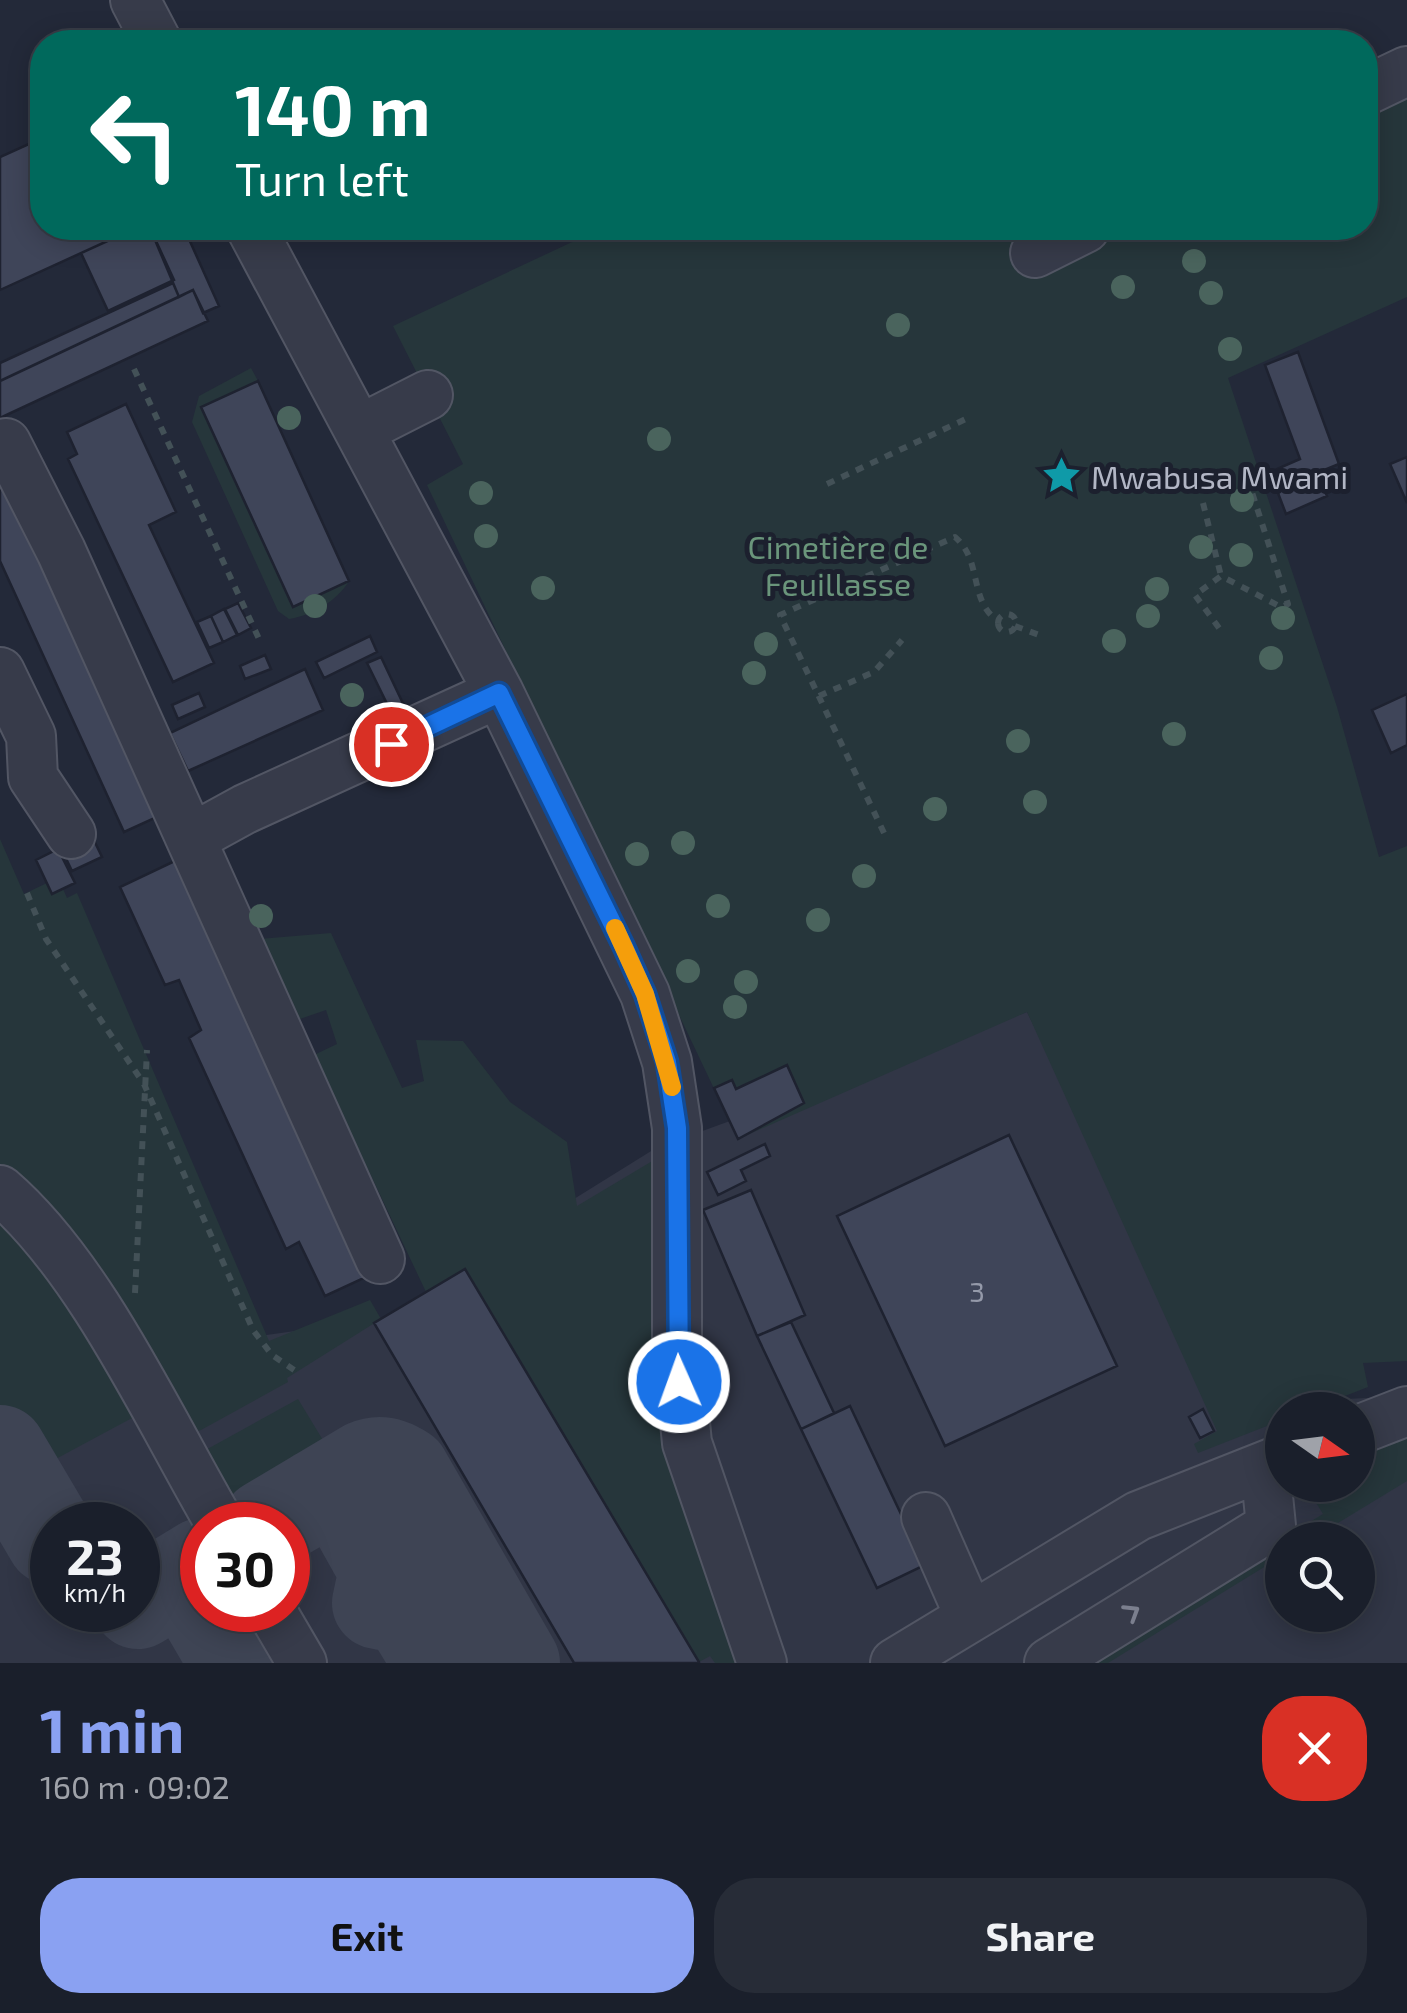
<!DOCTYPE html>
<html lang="en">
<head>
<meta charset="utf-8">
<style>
  body { margin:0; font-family:"Exo 2",sans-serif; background:#272c37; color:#f1f3f6; height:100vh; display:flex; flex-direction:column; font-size:38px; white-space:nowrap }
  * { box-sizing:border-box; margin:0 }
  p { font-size:32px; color:#9fa2a9 }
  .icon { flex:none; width:55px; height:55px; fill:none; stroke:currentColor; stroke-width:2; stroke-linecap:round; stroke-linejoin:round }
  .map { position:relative; height:1663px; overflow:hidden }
  .side { display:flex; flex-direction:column; background:#1a1f2b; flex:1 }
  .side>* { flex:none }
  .top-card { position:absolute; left:30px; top:30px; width:1348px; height:210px; border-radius:40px; box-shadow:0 5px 25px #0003,0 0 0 2px #383d47; background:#00695c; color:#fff; overflow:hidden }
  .needle { width:65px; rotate:104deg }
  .tools { position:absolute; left:1265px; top:1392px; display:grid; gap:20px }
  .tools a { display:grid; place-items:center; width:110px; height:110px; border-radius:50%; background:#1a1f2b; box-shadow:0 5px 25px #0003,0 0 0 2px #383d47; font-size:50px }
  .speed { position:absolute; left:30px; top:1502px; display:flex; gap:20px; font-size:50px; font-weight:700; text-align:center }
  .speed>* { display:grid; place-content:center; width:130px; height:130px; border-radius:50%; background:#1a1f2b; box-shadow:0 5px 25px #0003,0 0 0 2px #383d47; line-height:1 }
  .speed small { font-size:25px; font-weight:400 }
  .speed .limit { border:15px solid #d22; background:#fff; color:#111 }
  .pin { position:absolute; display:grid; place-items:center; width:85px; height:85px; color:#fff; margin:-42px; border:5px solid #fff; border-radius:50%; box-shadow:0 2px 10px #0007 }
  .me { position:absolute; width:110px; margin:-55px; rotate:358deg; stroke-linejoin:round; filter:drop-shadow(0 0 8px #0008) }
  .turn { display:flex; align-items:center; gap:35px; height:210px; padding:0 40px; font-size:45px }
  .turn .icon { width:130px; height:130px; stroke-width:2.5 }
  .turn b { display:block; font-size:70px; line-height:85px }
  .round { display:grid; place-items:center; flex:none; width:105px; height:105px; border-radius:40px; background:#272c37 }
  .head { display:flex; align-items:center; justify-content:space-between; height:170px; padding:0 40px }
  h1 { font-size:60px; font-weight:700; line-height:75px; color:#8aa1f2 }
  .cta { display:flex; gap:20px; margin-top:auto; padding:20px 40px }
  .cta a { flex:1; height:115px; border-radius:40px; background:#8aa1f2; color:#111; font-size:40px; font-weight:700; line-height:115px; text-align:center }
  .cta a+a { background:#272c37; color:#f1f3f6 }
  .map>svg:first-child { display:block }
  .airport { fill:#313646; fill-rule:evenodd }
  .green { fill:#26363b }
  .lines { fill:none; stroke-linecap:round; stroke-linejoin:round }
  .taxiway { stroke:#3e4454; stroke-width:92 }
  .building { fill:#3f4559; stroke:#1e2230; stroke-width:2.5 }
  .minor-casing { stroke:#525664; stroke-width:52 }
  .path { stroke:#435157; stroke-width:6; stroke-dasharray:8 8; stroke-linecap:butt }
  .minor { stroke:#373b4a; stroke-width:48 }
  .tree { fill:#4a645d }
  .oneway { stroke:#7b7f8e }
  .route-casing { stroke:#114b97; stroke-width:25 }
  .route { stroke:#1a73e8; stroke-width:18 }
  .slow { stroke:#f59e0b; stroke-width:18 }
  .labels { text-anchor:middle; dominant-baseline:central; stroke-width:10; stroke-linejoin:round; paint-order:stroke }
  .number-label { font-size:28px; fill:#959aaa }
  .poi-label { font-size:32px; fill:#b2b6c5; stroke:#1c202e; text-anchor:start }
  .park-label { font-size:32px; fill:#6a957b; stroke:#1c202e }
</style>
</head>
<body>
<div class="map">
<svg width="1407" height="1663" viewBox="0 0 1407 1663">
  <rect width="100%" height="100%" fill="#232939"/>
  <!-- airport -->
  <path class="airport" d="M1027,1012l196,393 184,-9v267h-1407v-461l122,153 259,-36 275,-171zM1282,1410h76v75h-76zM52,1525h86v85h-86zM202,1525h86v85h-86zM1282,1540h76v75h-76z"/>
  <!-- green -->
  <path class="green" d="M1407,93v204l-179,81 109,329 42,150 28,-11v515l-44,2 5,24 -59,23h-27v10l-84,33 -4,-9 23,-13 -190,-419 -289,127 -311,-654 36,-21 -70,-138 209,-98h763v-115z
    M251,368l7,13 -56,27 90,198 57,-25c-12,20 -36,34 -60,38l-11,-8 -86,-189 7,-26z
    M0,839l24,55 23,-11 16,6 4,9 10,-5 192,448 101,-41 11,19 -94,59 1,4 -87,48 -15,4 -155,-241 -31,-27z
    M331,933l71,155 22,-7 -8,-41 47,1 47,61 57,40 10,64 82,-49 79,506h-23l-5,-7 -11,6 -233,-393 -40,23 -112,-237 23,-11 -11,-34 -29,10 -38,-81z
    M0,1218c54,59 94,129 132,200l-93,50 -27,-46 -12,4z
    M298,1399l34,56 -100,56 -30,-59z
    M1407,1433v48l-97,59h-28v16l-174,107h-32l247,-149 -16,-26 -23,16 -1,-19h75v-32z"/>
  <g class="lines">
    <!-- taxiway -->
    <path class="taxiway" d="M0,1451l52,88
      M317,1495l31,9 37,66 -7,33 29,6 33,54
      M267,1525l99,-59c14,-6 26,-2 38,6l110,191
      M138,1603l64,-39
      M205,1610l31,53"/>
  </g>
  <!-- building -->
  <path class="building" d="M42,138v90h94l-136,62v-133z
    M136,228h14l24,52 -66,31 -27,-58z
    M150,228h34l35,78 -16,7 -10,-23 -14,7z
    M173,283l6,14 -179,84v-18z
    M193,290l15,31 -208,97v-37z
    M1298,352l41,112 -22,9 10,23 -41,18 -16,-42 30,-13 -35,-94z
    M258,381l91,200 -56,26 -92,-200z
    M126,404l50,108 -27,13 65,138 -41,19 -105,-223 9,-5 -10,-22z
    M1407,457v46l-17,-39z
    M11,481l157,331 -44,20 -124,-271v-74z
    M238,603l13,25 -13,7 -13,-26z
    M224,609l13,26 -14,7 -12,-26z
    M211,616l12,26 -14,6 -12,-26z
    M370,636l7,16 -53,26 -8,-16z
    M265,655l6,14 -26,10 -5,-13z
    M381,657l26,55 -13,6 -27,-55z
    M305,669l18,41 -135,61 -18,-38z
    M199,693l6,14 -27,12 -6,-14z
    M1407,694v51l-16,8 -19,-43z
    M89,830l13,27 -30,14 -13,-27z
    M58,849l17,34 -23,11 -16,-34z
    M181,858l45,99 -7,4 145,317 -39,18 -26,-54 -13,7 -97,-211 12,-8 -22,-50 -14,5 -45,-98z
    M787,1065l17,38 -66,36 -24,-51 18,-8 4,9z
    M1009,1135l108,231 -172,80 -108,-230z
    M765,1144l5,12 -29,14 5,11 -28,14 -11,-23z
    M751,1190l54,125 -48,21 -54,-126z
    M465,1269l234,393v1h-125l-200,-340z
    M791,1322l43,91 -33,16 -44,-93z
    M850,1406l75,159 -48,23 -76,-159z
    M1203,1409l11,22 -14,7 -11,-21z"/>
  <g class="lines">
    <defs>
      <path id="minor" d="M135,0l22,42
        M1365,91l42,-20
        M251,228l248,465 146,301 22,68 10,66v212l10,103 75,220
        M1035,253l50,-25
        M361,429l67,-34
        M0,445l6,-2 55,108 319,708
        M0,672l31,64 2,41 38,57
        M192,838l53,-29 254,-116
        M0,1190c91,78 160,231 221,335
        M1358,1430l49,-19
        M926,1517l44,100
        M271,1610l31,53
        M895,1663l243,-147 144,-57
        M1049,1663l222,-137 -6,-60"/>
    </defs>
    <!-- minor casing -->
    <use href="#minor" class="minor-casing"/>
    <!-- path -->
    <path class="path" d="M134,369l125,270
      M827,484l141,-66
      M1203,503l18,73
      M998 623a9 9 0 1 1 18 0a9 9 0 1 1-18 0Z
      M1015,626l24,9
      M1219,628l-24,-33 26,-19 60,31 7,-3 -40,-124
      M819,696l55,-24 28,-32
      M884,833l-104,-218 175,-78c28,24 13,63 43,84
      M27,893l19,46 98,145 109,246 19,25 25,17
      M135,1293l12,-243"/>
    <!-- minor -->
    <use href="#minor" class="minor"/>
  </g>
  <!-- trees -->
  <g class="tree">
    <circle cx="1194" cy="261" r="12"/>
    <circle cx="1123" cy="287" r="12"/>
    <circle cx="1211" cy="293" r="12"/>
    <circle cx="898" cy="325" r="12"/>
    <circle cx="1230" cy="349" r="12"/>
    <circle cx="289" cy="418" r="12"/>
    <circle cx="659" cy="439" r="12"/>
    <circle cx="481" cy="493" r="12"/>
    <circle cx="1242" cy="500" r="12"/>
    <circle cx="486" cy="536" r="12"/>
    <circle cx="1201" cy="547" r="12"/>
    <circle cx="1241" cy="555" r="12"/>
    <circle cx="543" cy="588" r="12"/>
    <circle cx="1157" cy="589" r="12"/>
    <circle cx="315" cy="606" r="12"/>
    <circle cx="1148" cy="616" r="12"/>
    <circle cx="1283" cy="618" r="12"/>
    <circle cx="1114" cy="641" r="12"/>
    <circle cx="766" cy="644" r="12"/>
    <circle cx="1271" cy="658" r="12"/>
    <circle cx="754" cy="673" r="12"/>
    <circle cx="352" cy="695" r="12"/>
    <circle cx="1174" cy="734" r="12"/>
    <circle cx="1018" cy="741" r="12"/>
    <circle cx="1035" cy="802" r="12"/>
    <circle cx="935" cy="809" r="12"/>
    <circle cx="683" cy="843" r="12"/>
    <circle cx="637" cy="854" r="12"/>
    <circle cx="864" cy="876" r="12"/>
    <circle cx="718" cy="906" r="12"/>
    <circle cx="261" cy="916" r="12"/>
    <circle cx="818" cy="920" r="12"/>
    <circle cx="688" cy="971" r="12"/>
    <circle cx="746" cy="982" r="12"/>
    <circle cx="735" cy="1007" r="12"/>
  </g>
  <!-- one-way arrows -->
  <defs><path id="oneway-chevron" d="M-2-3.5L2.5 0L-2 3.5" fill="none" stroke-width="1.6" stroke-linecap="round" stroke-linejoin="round" transform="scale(2.5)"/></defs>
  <use class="oneway" href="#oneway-chevron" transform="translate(1132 1612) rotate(-32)"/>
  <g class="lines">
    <defs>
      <path id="route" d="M391,744l108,-51 125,254 21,47 22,68 10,66 2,254"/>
    </defs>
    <!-- route casing -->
    <use href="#route" class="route-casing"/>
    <!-- route -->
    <use href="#route" class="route"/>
    <!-- slow -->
    <path class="slow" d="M615,928l30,66 27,93"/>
  </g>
  <!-- icons -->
  <defs>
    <symbol id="sight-bare" viewBox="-9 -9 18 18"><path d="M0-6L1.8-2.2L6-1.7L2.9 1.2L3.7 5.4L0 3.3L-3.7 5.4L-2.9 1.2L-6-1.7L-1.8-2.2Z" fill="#0f9aa8" stroke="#1c202e" stroke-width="2.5" paint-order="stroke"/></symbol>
  </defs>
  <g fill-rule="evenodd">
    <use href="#sight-bare" x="1034" y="448" width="55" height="55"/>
  </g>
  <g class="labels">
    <!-- number labels -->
    <g class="number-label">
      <text x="977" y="1291">3</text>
    </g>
    <!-- poi labels -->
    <g class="poi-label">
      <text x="1091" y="476">Mwabusa Mwami</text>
    </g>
    <!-- park labels -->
    <g class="park-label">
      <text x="838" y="546">Cimetière de<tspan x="838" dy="37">Feuillasse</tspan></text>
    </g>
  </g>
</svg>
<div class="tools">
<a><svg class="needle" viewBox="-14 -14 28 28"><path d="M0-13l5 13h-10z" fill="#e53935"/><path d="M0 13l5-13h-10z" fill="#9fa2a9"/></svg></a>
<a><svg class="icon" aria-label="search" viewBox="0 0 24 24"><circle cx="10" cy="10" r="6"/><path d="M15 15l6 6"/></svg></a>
</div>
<div class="speed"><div>23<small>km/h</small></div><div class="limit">30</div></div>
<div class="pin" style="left:391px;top:744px;background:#d93025"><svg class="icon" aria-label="arrive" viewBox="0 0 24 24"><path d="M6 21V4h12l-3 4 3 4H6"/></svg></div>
<svg class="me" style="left:679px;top:1382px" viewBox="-20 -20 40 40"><circle r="17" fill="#1a73e8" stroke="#fff" stroke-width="3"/><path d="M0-11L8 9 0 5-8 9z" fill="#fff"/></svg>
<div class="top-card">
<div class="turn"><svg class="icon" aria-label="left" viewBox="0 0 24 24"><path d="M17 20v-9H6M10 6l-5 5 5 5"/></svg><div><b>140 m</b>Turn left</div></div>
</div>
</div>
<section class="side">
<div class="head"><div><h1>1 min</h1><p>160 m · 09:02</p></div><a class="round" style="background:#d93025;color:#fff"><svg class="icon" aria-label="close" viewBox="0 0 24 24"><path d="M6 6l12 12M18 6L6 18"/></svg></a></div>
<div class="cta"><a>Exit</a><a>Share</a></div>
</section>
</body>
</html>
